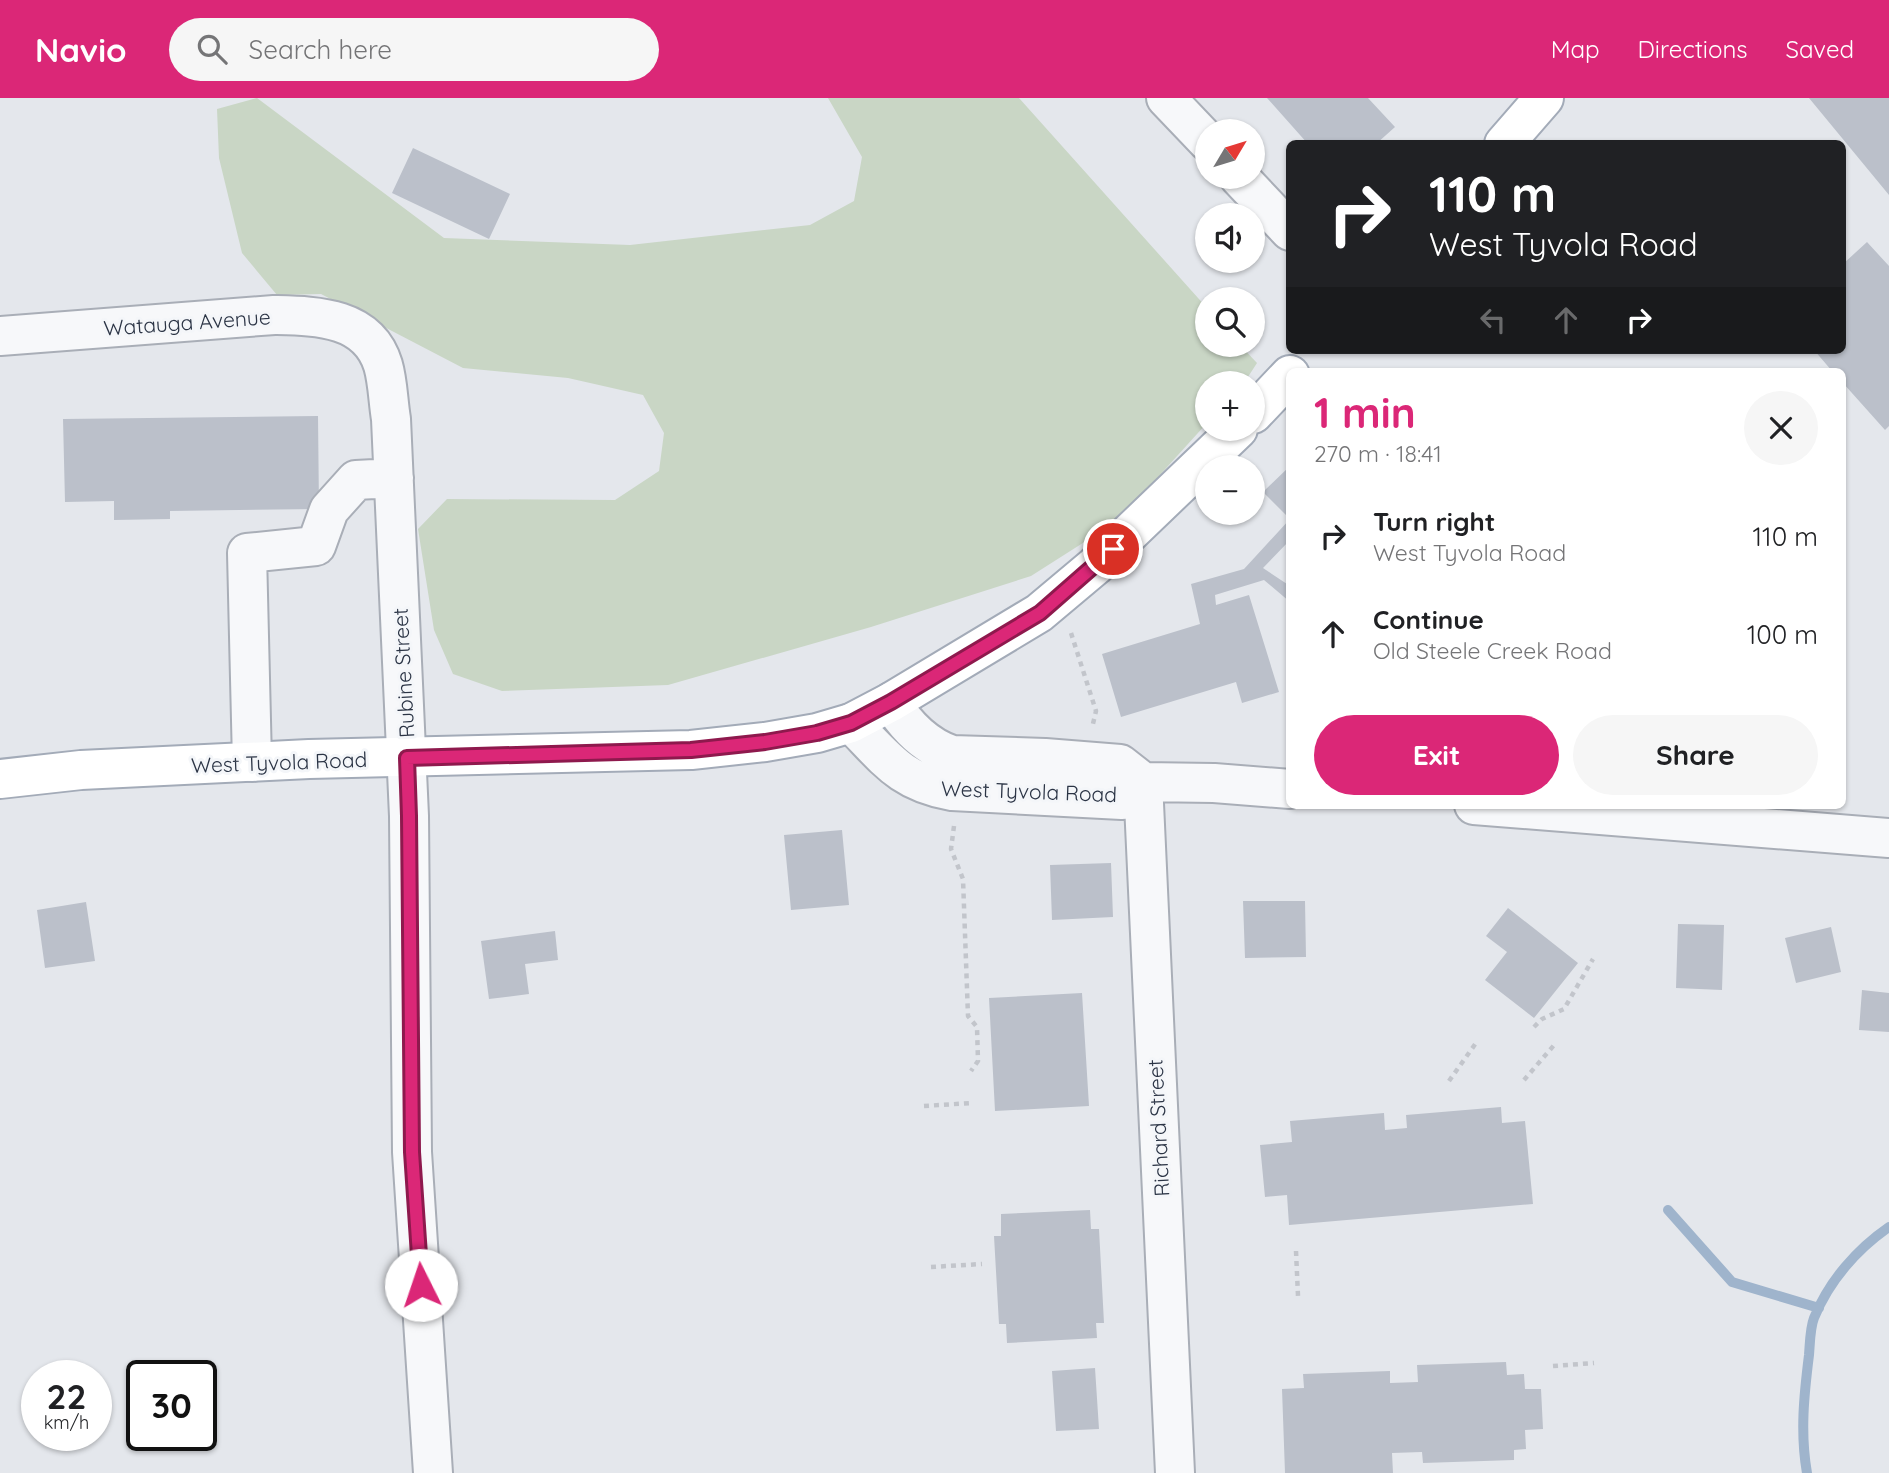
<!DOCTYPE html>
<html lang="en">
<head>
<meta charset="utf-8">
<style>
  body { margin:0; font-family:Quicksand,sans-serif; background:#f6f6f6; color:#202124; height:100vh; display:flex; flex-direction:column; font-size:26px; white-space:nowrap }
  * { box-sizing:border-box; margin:0 }
  p { font-size:23px; color:#757577 }
  .icon { flex:none; width:38px; height:38px; fill:none; stroke:currentColor; stroke-width:2; stroke-linecap:round; stroke-linejoin:round }
  .map { position:relative; flex:1; overflow:hidden }
  .details { position:absolute; left:1286px; top:270px; width:560px; height:441px; display:flex; flex-direction:column; background:#fff; border-radius:10px; box-shadow:0 2px 5px #0004 }
  .details>* { flex:none }
  .banner { position:absolute; left:1286px; top:42px; width:560px; height:214px; border-radius:10px; box-shadow:0 2px 5px #0004; background:#202124; color:#fff; overflow:hidden }
  .needle { width:46px; rotate:52deg }
  .tools { position:absolute; left:1195px; top:21px; display:grid; gap:14px }
  .tools a { display:grid; place-items:center; width:70px; height:70px; border-radius:50%; background:#fff; box-shadow:0 2px 5px #0004; font-size:35px }
  .speed { position:absolute; left:21px; top:1262px; display:flex; gap:14px; font-size:35px; font-weight:700; text-align:center }
  .speed>* { display:grid; place-content:center; width:91px; height:91px; border-radius:50%; background:#fff; box-shadow:0 2px 5px #0004; line-height:1 }
  .speed small { font-size:18px; font-weight:400 }
  .speed .limit { border:4px solid #111; border-radius:10px; background:#fff; color:#111 }
  .pin { position:absolute; display:grid; place-items:center; width:60px; height:60px; color:#fff; margin:-30px; border:4px solid #fff; border-radius:50%; box-shadow:0 2px 7px #0007 }
  .me { position:absolute; width:77px; margin:-38px; rotate:356deg; stroke-linejoin:round; filter:drop-shadow(0 0 5px #0008) }
  .turn { display:flex; align-items:center; gap:24px; height:147px; padding:0 28px; font-size:32px }
  .turn .icon { width:91px; height:91px; stroke-width:2.5 }
  .turn b { display:block; font-size:49px; line-height:60px }
  .lanes { display:flex; align-items:center; height:66px; padding:0 28px; background:#0003; justify-content:center; gap:35px; direction:ltr }
  .lanes .off { opacity:.35 }
  .round { display:grid; place-items:center; flex:none; width:74px; height:74px; border-radius:37px; background:#f6f6f6 }
  .head { display:flex; align-items:center; justify-content:space-between; height:119px; padding:0 28px }
  h1 { font-size:42px; font-weight:800; line-height:52px; color:#db2777 }
  .cta { display:flex; gap:14px; margin-top:auto; padding:14px 28px }
  .cta a { flex:1; height:80px; border-radius:42px; background:#db2777; color:#fff; font-size:28px; font-weight:800; line-height:80px; text-align:center }
  .cta a+a { background:#f6f6f6; color:#202124 }
  ul { padding:0; list-style:none }
  li { display:flex; align-items:center; gap:21px; height:98px; padding:0 28px }
  li div { flex:1 }
  li b { display:block; font-size:26px }
  li em { font-style:normal }
  header { display:flex; align-items:center; gap:42px; box-sizing:border-box; height:98px; padding:0 35px; background:#db2777; color:#fff }
  header strong { font-size:33px }
  nav { display:flex; gap:38px; margin-inline-start:auto; font-size:24px }
  .search { width:490px; height:63px; background:#f6f6f6; display:flex; align-items:center; gap:18px; box-sizing:border-box; padding:0 24px; border-radius:38px; color:#757577; font-size:26px }
  .map>svg:first-child { display:block }
  .green { fill:#c9d6c5 }
  .lines { fill:none; stroke-linecap:round; stroke-linejoin:round }
  .stream { stroke:#9fb4cc; stroke-width:10 }
  .building { fill:#bbc0ca }
  .minor-casing { stroke:#a9aeb7; stroke-width:42 }
  .major-casing { stroke:#a3abb8; stroke-width:42 }
  .path { stroke:#c2c5cb; stroke-width:4.5; stroke-dasharray:5 5; stroke-linecap:butt }
  .minor { stroke:#f7f8fa; stroke-width:38 }
  .major { stroke:#fff; stroke-width:38 }
  .route-casing { stroke:#8e194d; stroke-width:18 }
  .route { stroke:#db2777; stroke-width:12 }
  .labels { text-anchor:middle; dominant-baseline:central; stroke-width:6; stroke-linejoin:round; paint-order:stroke }
  .street-label { font-size:21px; fill:#2b3445; stroke:#f4f6f9 }
</style>
</head>
<body>
<header>
<strong>Navio</strong>
<div class="search"><svg class="icon" aria-label="search" viewBox="0 0 24 24"><circle cx="10" cy="10" r="6"/><path d="M15 15l6 6"/></svg>Search here</div>
<nav><a>Map</a><a>Directions</a><a>Saved</a></nav>
</header>
<div class="map">
<svg width="1889" height="1375" viewBox="0 0 1889 1375">
  <rect width="100%" height="100%" fill="#e4e7ec"/>
  <!-- green -->
  <path class="green" d="M257,0l187,140 186,7 180,-20 44,-24 8,-44 -34,-59h191l188,210 1,37h32l17,18 -13,20h-36l-1,40 -88,97 -88,56 -160,51 -203,58 -166,6 -49,-17 -19,-44 -16,-101 29,-30 168,1 44,-29 5,-38 -21,-38 -75,-17 -105,-10 -142,-74 -44,1 -35,-42 -23,-95 -2,-49z"/>
  <g class="lines">
    <!-- stream -->
    <path class="stream" d="M1668,1112l64,72 87,26
      M1807,1375c-7,-40 -3,-78 2,-118 1,-12 1,-27 5,-37 15,-37 43,-69 75,-91"/>
  </g>
  <!-- building -->
  <path class="building" d="M1267,0h101l27,29 -19,17h-68z
    M1809,0h80v97z
    M413,50l97,46 -21,45 -97,-46z
    M1867,144l22,24v160l-4,4 -42,-47v-12h-11l-18,-21h29v-86z
    M318,318l1,93 -149,2v8l-56,1v-19l-49,1 -2,-83z
    M1290,368v74l-27,28 27,18v16l-26,-22 -49,15 1,10 33,-10 30,97 -37,11 -6,-21 -115,35 -19,-63 98,-30 -9,-40 53,-15 46,-50 -27,-27z
    M842,732l7,75 -58,5 -7,-75z
    M1111,765l2,54 -61,3 -2,-55z
    M1243,803h62l1,56 -61,1z
    M86,804l9,59 -50,7 -8,-58z
    M1508,810l70,55 -44,55 -49,-38 22,-28 -21,-16z
    M1678,826l46,1 -2,65 -46,-2z
    M1831,829l10,45 -45,11 -11,-45z
    M555,833l3,29 -33,4 4,30 -40,5 -8,-58z
    M1862,892l27,3v39l-30,-2z
    M1082,895l7,113 -94,5 -6,-113z
    M1501,1009l1,16 23,-2 8,83 -244,21 -2,-30 -22,2 -5,-52 32,-3 -2,-21 94,-8 1,17 22,-2 -1,-13z
    M1090,1112l1,19h8l5,94h-8l1,15 -90,5 -1,-19h-7l-5,-88h7v-22z
    M1506,1264l1,13 17,-1 1,15h16l2,40 -18,1 1,19 -12,1v10l-91,3 -1,-11 -30,1 1,20h-108l-3,-84 22,-1 -1,-14 87,-3v12l28,-1 -1,-17z
    M1095,1270l4,61 -43,2 -4,-60z"/>
  <g class="lines">
    <defs>
      <path id="minor" d="M1166,0l42,44
        M1239,79l51,54
        M0,238l274,-21c42,1 94,1 109,50 5,17 5,36 8,54l18,397 3,336 21,321
        M891,604c15,24 34,44 61,53l93,3 75,6 23,18 71,1 76,6
        M851,625c35,35 49,59 101,68l170,9 21,-18
        M252,664l-5,-209 69,-7 13,-36 27,-30 38,-2
        M1143,684l32,691
        M1474,707l415,33"/>
      <path id="major" d="M1504,46l40,-46
        M1253,316l37,-39
        M0,681l81,-9 228,-11 382,-9 74,-8 52,-9 34,-10 40,-21 148,-89 56,-47 143,-137"/>
    </defs>
    <!-- minor casing -->
    <use href="#minor" class="minor-casing"/>
    <!-- major casing -->
    <use href="#major" class="major-casing"/>
    <!-- path -->
    <path class="path" d="M1071,535l25,78 -4,17
      M954,728l-3,23 12,30 5,137 9,11 1,34 -7,10
      M1534,929l8,-8 22,-10 29,-50
      M1524,982l31,-36
      M1449,983l27,-38
      M924,1008l48,-3
      M1296,1153l2,45
      M931,1169l51,-3
      M1553,1268l41,-3"/>
    <!-- minor -->
    <use href="#minor" class="minor"/>
    <!-- major -->
    <use href="#major" class="major"/>
  </g>
  <g class="lines">
    <defs>
      <path id="route" d="M421,1187l-9,-133 -3,-336 -2,-58 284,-8 74,-8 52,-9 34,-10 40,-21 149,-89 73,-64"/>
    </defs>
    <!-- route casing -->
    <use href="#route" class="route-casing"/>
    <!-- route -->
    <use href="#route" class="route"/>
  </g>
  <g class="labels">
    <!-- street labels -->
    <g class="street-label">
      <text transform="translate(187 224) rotate(-4)">Watauga Avenue</text>
      <text transform="translate(403 575) rotate(-93)">Rubine Street</text>
      <text transform="translate(279 664) rotate(-2)">West Tyvola Road</text>
      <text transform="translate(1029 693) rotate(2)">West Tyvola Road</text>
      <text transform="translate(1158 1030) rotate(-93)">Richard Street</text>
    </g>
  </g>
</svg>
<div class="tools">
<a><svg class="needle" viewBox="-14 -14 28 28"><path d="M0-13l5 13h-10z" fill="#e53935"/><path d="M0 13l5-13h-10z" fill="#757577"/></svg></a>
<a><svg class="icon" aria-label="sound" viewBox="0 0 24 24"><path d="M4 9h4l5-4v14l-5-4H4zM17 9q2 3 0 6"/></svg></a>
<a><svg class="icon" aria-label="search" viewBox="0 0 24 24"><circle cx="10" cy="10" r="6"/><path d="M15 15l6 6"/></svg></a>
<a>+</a>
<a>−</a>
</div>
<div class="speed"><div>22<small>km/h</small></div><div class="limit">30</div></div>
<div class="pin" style="left:1113px;top:451px;background:#d93025"><svg class="icon" aria-label="arrive" viewBox="0 0 24 24"><path d="M6 21V4h12l-3 4 3 4H6"/></svg></div>
<svg class="me" style="left:421px;top:1187px" viewBox="-20 -20 40 40"><circle r="19" fill="#fff"/><path d="M0-13L10 11 0 6-10 11z" fill="#db2777"/></svg>
<div class="banner">
<div class="turn"><svg class="icon" aria-label="right" viewBox="0 0 24 24"><path d="M7 20v-9h11M14 6l5 5-5 5"/></svg><div><b>110 m</b>West Tyvola Road</div></div>
<div class="lanes"><svg class="icon off" aria-label="left" viewBox="0 0 24 24"><path d="M17 20v-9H6M10 6l-5 5 5 5"/></svg><svg class="icon off" aria-label="ahead" viewBox="0 0 24 24"><path d="M12 20V5M6 11l6-6 6 6"/></svg><svg class="icon" aria-label="right" viewBox="0 0 24 24"><path d="M7 20v-9h11M14 6l5 5-5 5"/></svg></div>
</div>
<section class="details">
<div class="head"><div><h1>1 min</h1><p>270 m · 18:41</p></div><a class="round"><svg class="icon" aria-label="close" viewBox="0 0 24 24"><path d="M6 6l12 12M18 6L6 18"/></svg></a></div>
<ul>
<li><svg class="icon" aria-label="right" viewBox="0 0 24 24"><path d="M7 20v-9h11M14 6l5 5-5 5"/></svg><div><b>Turn right</b><p>West Tyvola Road</p></div><em>110 m</em></li>
<li><svg class="icon" aria-label="ahead" viewBox="0 0 24 24"><path d="M12 20V5M6 11l6-6 6 6"/></svg><div><b>Continue</b><p>Old Steele Creek Road</p></div><em>100 m</em></li>
</ul>
<div class="cta"><a>Exit</a><a>Share</a></div>
</section>
</div>
</body>
</html>
